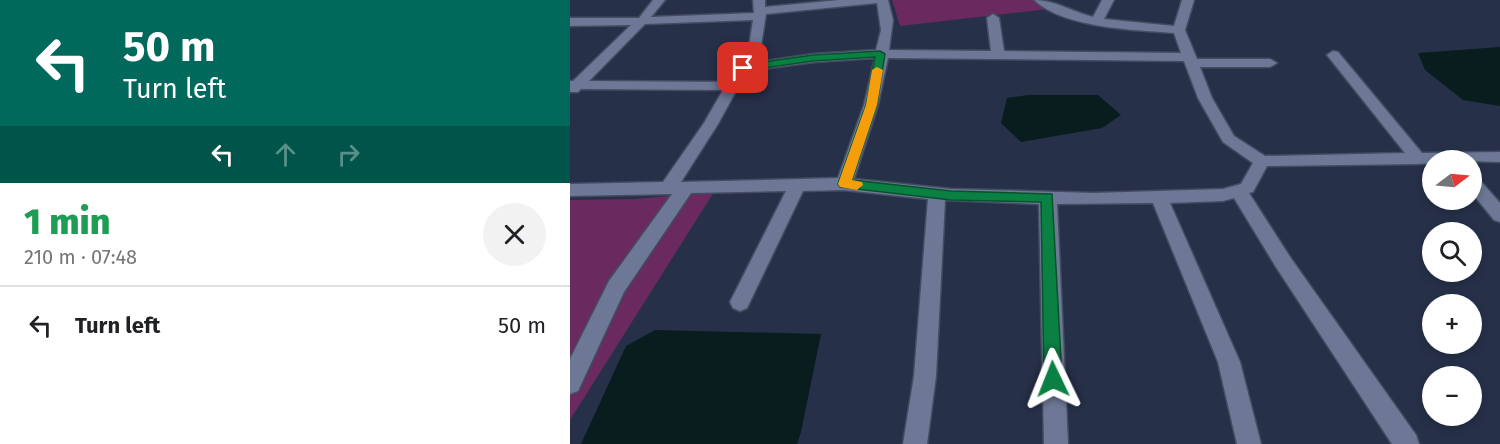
<!DOCTYPE html>
<html lang="en">
<head>
<meta charset="utf-8">
<style>
  body { margin:0; font-family:"Fira Sans",sans-serif; background:#f2f2f2; color:#202124; height:100vh; display:flex; flex-direction:column; font-size:22px; white-space:nowrap }
  * { box-sizing:border-box; margin:0 }
  p { font-size:20px; color:#757577 }
  .icon { flex:none; width:33px; height:33px; fill:none; stroke:currentColor; stroke-width:2; stroke-linecap:round; stroke-linejoin:round }
  .map { position:relative; flex:1; overflow:hidden }
  .details { display:flex; flex-direction:column; background:#fff; width:570px }
  .details>* { flex:none }
  .banner { background:#00695c; color:#fff; overflow:hidden }
  .needle { width:39px; rotate:74deg }
  .fabs { position:absolute; left:852px; top:150px; display:grid; gap:12px }
  .fabs a { display:grid; place-items:center; width:60px; height:60px; border-radius:50%; background:#fff; box-shadow:0 3px 9px #0003; font-size:30px }
  .pin { position:absolute; display:grid; place-items:center; width:51px; height:51px; color:#fff; margin:-26px; border-radius:12px; box-shadow:0 3px 9px #0006 }
  .me { position:absolute; width:66px; margin:-33px; rotate:358deg; stroke-linejoin:round; filter:drop-shadow(0 0 4px #0008) }
  .turn { display:flex; align-items:center; gap:21px; height:126px; padding:0 24px; font-size:27px }
  .turn .icon { width:78px; height:78px; stroke-width:2.5 }
  .turn b { display:block; font-size:42px; line-height:51px }
  .lanes { display:flex; align-items:center; height:57px; padding:0 24px; background:#0003; justify-content:center; gap:30px; direction:ltr }
  .lanes .off { opacity:.35 }
  .round { display:grid; place-items:center; flex:none; width:63px; height:63px; border-radius:32px; background:#f2f2f2 }
  .summary { display:flex; align-items:center; justify-content:space-between; height:102px; padding:0 24px }
  h1 { font-size:36px; font-weight:800; line-height:45px; color:#1e9e55 }
  ul { padding:0; list-style:none }
  li { display:flex; align-items:center; gap:18px; height:78px; padding:0 24px; border-top:2px solid #e0e0e0 }
  li div { flex:1 }
  li b { display:block; font-size:22px }
  li em { font-style:normal }
  main { display:flex; flex:1; min-height:0 }
  .map>svg:first-child { display:block }
  .green { fill:#6a2a5f }
  .water { fill:#091d1e }
  .lines { fill:none; stroke-linecap:round; stroke-linejoin:round }
  .street-casing { stroke:#434c60; stroke-width:3 }
  .street { fill:#6c7895; fill-rule:evenodd }
  .route { fill:#0b8043; stroke:#07532c; stroke-width:1.5 }
  .slow { fill:#f59e0b }
</style>
</head>
<body>
<main>
<section class="details">
<div class="banner">
<div class="turn"><svg class="icon" aria-label="left" viewBox="0 0 24 24"><path d="M17 20v-9H6M10 6l-5 5 5 5"/></svg><div><b>50 m</b>Turn left</div></div>
<div class="lanes"><svg class="icon" aria-label="left" viewBox="0 0 24 24"><path d="M17 20v-9H6M10 6l-5 5 5 5"/></svg><svg class="icon off" aria-label="ahead" viewBox="0 0 24 24"><path d="M12 20V5M6 11l6-6 6 6"/></svg><svg class="icon off" aria-label="right" viewBox="0 0 24 24"><path d="M7 20v-9h11M14 6l5 5-5 5"/></svg></div>
</div>
<div class="summary"><div><h1>1 min</h1><p>210 m · 07:48</p></div><a class="round"><svg class="icon" aria-label="close" viewBox="0 0 24 24"><path d="M6 6l12 12M18 6L6 18"/></svg></a></div>
<ul>
<li><svg class="icon" aria-label="left" viewBox="0 0 24 24"><path d="M17 20v-9H6M10 6l-5 5 5 5"/></svg><div><b>Turn left</b></div><em>50 m</em></li>
</ul>
</section>
<div class="map">
<svg width="930" height="444" viewBox="0 0 930 444">
  <rect width="100%" height="100%" fill="#263049"/>
  <!-- green -->
  <path class="green" d="M322,0h141l16,9 -149,17z
    M144,192l-144,228v-220l65,-1z"/>
  <!-- water -->
  <path class="water" d="M930,47v59l-37,-6 -38,-30 -7,-17z
    M458,95h70l23,20 -19,13 -81,14 -20,-19 6,-25z
    M85,330l166,4 -20,98 -4,12h-216l45,-98z"/>
  <g class="lines">
    <defs>
      <path id="street" d="M83,0h12l-14,17 103,-4 -1,-13h12v7l74,-7h49l5,20 -4,30 102,1 -4,-33 6,-4 6,4 5,33 177,2 -7,-20c-39,-3 -111,-5 -140,-33 21,0 39,12 59,17l9,-17h12l-10,19 70,7 8,-26h12l-9,30 12,29h73l7,4 -7,4h-70l12,31 22,38 31,20 140,-3 -78,-98 6,-4 5,1 84,101 78,-1v10l-68,-2v3l-14,1 -151,2 -14,26 -4,1 41,64 126,178 3,9h-27l-116,-177 -42,-69 -11,3 -53,2 70,159 21,82h-24l-19,-82 -65,-159 -96,1 11,240h-24l-5,-240 -94,-4 -9,176 -9,68h-24l11,-68 14,-177 -84,-9 -41,1 -56,117 -7,3 -7,-3 -3,-6 56,-111 -95,2 -67,99 -46,99 -8,3v-35l39,-78 63,-87 -102,2v-12l93,-2 41,-59 19,-33 -142,-1 -3,3h-8v-11h3l58,-56 -61,1v-8h69zM307,3l4,27 -5,20 -62,4 -62,9 9,-17 5,-32zM183,20l-4,26 -21,36 -139,-1 56,-57zM305,58l-11,47 -26,73 -157,4 37,-58 29,-53 67,-9zM318,58l296,3 14,37 25,44 30,21 -12,21 -18,5 -129,4 -143,-4 -97,-10 24,-74z
        M902,176l6,2 22,25v19l-6,-2 -22,-27z"/>
    </defs>
    <!-- street casing -->
    <use href="#street" class="street-casing"/>
    <!-- street -->
    <use href="#street" class="street"/>
  </g>
  <!-- route -->
  <path class="route" d="M310,51l5,3 -8,51 -25,75 99,11 101,3 10,185 -3,6 -6,2 -6,-2 -3,-6 -3,-177 -90,-2 -111,-13 -2,-3 28,-79 9,-48 -62,4 -70,10 -5,-3 5,-3 70,-10z"/>
  <!-- slow -->
  <path class="slow" d="M307,67l6,3 -6,35 -25,75 10,2 1,3 -6,5 -17,-3 -2,-3 28,-79 6,-35z"/>
</svg>
<div class="fabs">
<a><svg class="needle" viewBox="-14 -14 28 28"><path d="M0-13l5 13h-10z" fill="#e53935"/><path d="M0 13l5-13h-10z" fill="#757577"/></svg></a>
<a><svg class="icon" aria-label="search" viewBox="0 0 24 24"><circle cx="10" cy="10" r="6"/><path d="M15 15l6 6"/></svg></a>
<a>+</a>
<a>−</a>
</div>
<div class="pin" style="left:173px;top:68px;background:#d93025"><svg class="icon" aria-label="arrive" viewBox="0 0 24 24"><path d="M6 21V4h12l-3 4 3 4H6"/></svg></div>
<svg class="me" style="left:483px;top:379px" viewBox="-20 -20 40 40"><path d="M0-17L14 15 0 8-14 15z" fill="#0b8043" stroke="#fff" stroke-width="4"/></svg>
</div>
</main>
</body>
</html>
